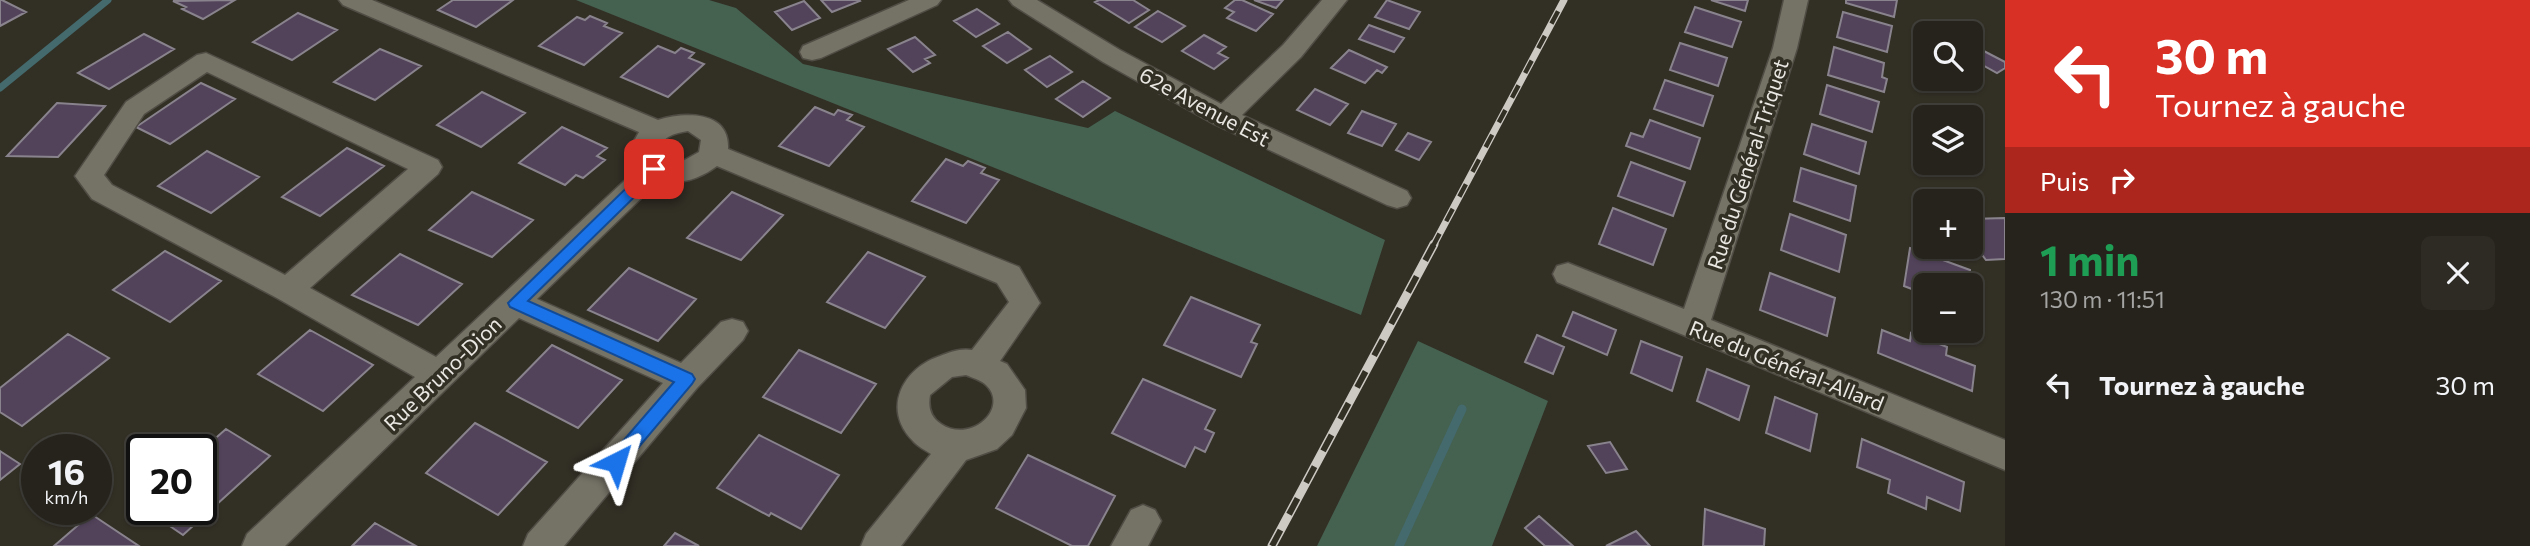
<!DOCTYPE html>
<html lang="fr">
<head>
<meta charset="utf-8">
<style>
  body { margin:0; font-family:Commissioner,sans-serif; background:#2e2b25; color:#f1f3f6; height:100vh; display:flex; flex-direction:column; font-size:26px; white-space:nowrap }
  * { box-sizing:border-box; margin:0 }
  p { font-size:23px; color:#a4a4a3 }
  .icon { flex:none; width:38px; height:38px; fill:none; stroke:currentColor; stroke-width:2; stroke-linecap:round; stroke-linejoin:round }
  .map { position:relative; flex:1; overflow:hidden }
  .sheet { display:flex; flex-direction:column; background:#26231c; width:525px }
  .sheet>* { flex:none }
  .hud { background:#d93025; color:#fff; overflow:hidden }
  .controls { position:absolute; left:1913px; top:21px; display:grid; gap:14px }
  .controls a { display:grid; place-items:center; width:70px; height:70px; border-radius:10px; background:#26231c; box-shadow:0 2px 5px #0004,0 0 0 2px #42403b; font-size:35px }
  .speed { position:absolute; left:21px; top:434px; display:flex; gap:14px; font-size:35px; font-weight:700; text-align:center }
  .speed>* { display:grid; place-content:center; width:91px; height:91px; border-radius:50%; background:#26231c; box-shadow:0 2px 5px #0004,0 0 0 2px #42403b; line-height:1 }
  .speed small { font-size:18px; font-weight:400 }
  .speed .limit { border:4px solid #111; border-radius:10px; background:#fff; color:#111 }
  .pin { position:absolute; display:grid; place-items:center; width:60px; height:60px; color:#fff; margin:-30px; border-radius:14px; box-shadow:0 4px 10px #0006 }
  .me { position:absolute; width:77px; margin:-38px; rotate:40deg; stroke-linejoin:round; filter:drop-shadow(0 0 5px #0008) }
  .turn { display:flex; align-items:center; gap:24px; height:147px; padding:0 35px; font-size:32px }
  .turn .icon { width:91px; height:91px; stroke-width:2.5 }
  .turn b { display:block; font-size:49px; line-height:60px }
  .then { display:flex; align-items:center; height:66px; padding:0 35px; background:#0003; gap:14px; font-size:26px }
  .round { display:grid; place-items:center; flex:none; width:74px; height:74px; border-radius:10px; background:#2e2b25 }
  .head { display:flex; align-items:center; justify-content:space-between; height:119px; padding:0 35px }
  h1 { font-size:42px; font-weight:700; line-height:52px; color:#1e9e55 }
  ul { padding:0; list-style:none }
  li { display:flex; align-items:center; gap:21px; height:105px; padding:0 35px }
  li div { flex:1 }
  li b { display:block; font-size:26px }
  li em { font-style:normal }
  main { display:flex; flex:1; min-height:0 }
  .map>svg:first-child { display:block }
  .forest { fill:#456150 }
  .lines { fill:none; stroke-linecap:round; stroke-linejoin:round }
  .stream-far1 { stroke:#446a6d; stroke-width:7 }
  .stream { stroke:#446a6d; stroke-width:9 }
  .building { fill:#52435a; stroke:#89838d; stroke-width:2 }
  .minor-casing { stroke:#504d45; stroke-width:3 }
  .minor { fill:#757266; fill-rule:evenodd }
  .rail-far1-casing { stroke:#cdcac4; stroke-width:7 }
  .rail-casing { stroke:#cdcac4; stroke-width:9 }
  .rail-far1 { stroke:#322f25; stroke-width:4.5; stroke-dasharray:14; stroke-linecap:butt }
  .rail { stroke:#322f25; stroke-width:6; stroke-dasharray:18; stroke-linecap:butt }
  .route { fill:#1a73e8; stroke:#114b97; stroke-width:2 }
  .labels { text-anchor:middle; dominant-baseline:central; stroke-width:7; stroke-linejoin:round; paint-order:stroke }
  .street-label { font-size:21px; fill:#eae8e2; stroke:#322f25 }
</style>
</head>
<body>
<main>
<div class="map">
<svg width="2005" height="546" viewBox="0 0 2005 546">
  <rect width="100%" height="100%" fill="#322f25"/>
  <!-- forest -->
  <path class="forest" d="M576,0h133l27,8 67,56 285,64 27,-17 270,129 -24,75z
    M1418,341l130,60 -56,145h-175z"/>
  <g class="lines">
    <!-- stream-far1 -->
    <path class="stream-far1" d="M0,88l108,-88"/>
    <!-- stream -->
    <path class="stream" d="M1399,546l63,-137"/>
  </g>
  <!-- building -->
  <path class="building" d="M0,0h2l24,12 -26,14z
    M235,0l-32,19 -21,-10 4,-2 -13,-6z
    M453,0h60l-37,27 -38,-17z
    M821,0h38l1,1 -28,11z
    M1099,0h34l16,10 -20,13 -34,-21z
    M1235,0h7l31,14 -17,17 -29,-13 7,-6 -9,-4z
    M1254,0h29l-7,8z
    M1387,0l33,12 -11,17 -34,-12z
    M1711,0h37l-3,11z
    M1846,0h51l-3,17 -48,-14z
    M804,1l16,17 -28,12 -17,-18z
    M1695,7l46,15 -9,25 -47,-15z
    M977,9l22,15 -23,13 -22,-16z
    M1158,11l27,15 -23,16 -27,-15z
    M1843,12l49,14 -5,26 -50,-15z
    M298,13l39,17 -45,30 -39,-18z
    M590,16l17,7 -3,3 18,7 -38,32 -45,-19 38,-29 8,3z
    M1369,25l35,13 -10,14 -35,-13z
    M1008,32l23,17 -24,14 -24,-17z
    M144,34l30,15 -65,40 -31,-16z
    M1204,35l22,12 -8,6 10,5 -14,11 -32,-18z
    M915,37l20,18 -10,4 5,4 -17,9 -25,-23z
    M1680,43l47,15 -9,28 -48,-16z
    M658,46l17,7 6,-5 13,5 -5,5 15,6 -36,33 -47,-20z
    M1834,47l50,16 -2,14 5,2 -3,13 -56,-17z
    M1978,48l27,14v6l-8,5 -27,-15v-6z
    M380,49l41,17 -46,34 -41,-18z
    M1349,50l38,17 -5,6 -5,-3 -12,13 -34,-15z
    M1050,56l22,16 -25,15 -22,-17z
    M1665,80l48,16 -10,30 -49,-17z
    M1083,81l27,17 -27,19 -27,-18z
    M201,83l34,16 -65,45 -34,-17z
    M1827,85l52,17 -7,30 -52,-18z
    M1315,89l33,15 -18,21 -33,-15z
    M482,92l43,21 -44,34 -44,-22z
    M57,103l48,3 -47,51 -51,-1z
    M815,107l19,8 4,-5 14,5 -5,5 17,7 -35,39 -50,-20z
    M1362,111l34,13 -14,22 -34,-13z
    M1650,120l50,18 -10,31 -64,-23 5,-13 12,4z
    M1812,124l54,18 -7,32 -55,-20z
    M562,127l45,21 -10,8 8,4 -22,18 -7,-3 -11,10 -46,-22z
    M1408,133l23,9 -12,18 -23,-10z
    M347,148l37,18 -64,50 -38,-19z
    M207,151l52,26 -48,36 -53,-27z
    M946,159l17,7 5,-5 17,7 -4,5 18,7 -33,43 -54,-22z
    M1631,162l54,20 -12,34 -55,-20z
    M1801,168l55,18 -6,35 -56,-20z
    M472,192l61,28 -41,37 -63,-27z
    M732,192l51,23 -42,45 -54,-22z
    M1613,208l53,21 -13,36 -54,-21z
    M1790,214l56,21 -7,37 -58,-22z
    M2005,218v41l-19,1 -16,-21v-20z
    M1910,248l60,22 -2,15h-43v9l-21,-8z
    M165,251l56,30 -51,41 -57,-32z
    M868,252l57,25 -40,51 -58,-26z
    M400,254l62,30 -44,41 -66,-30z
    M629,268l67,31 -38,42 -70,-31z
    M1770,273l65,25 -8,38 -67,-26z
    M1191,297l69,28 -9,17 6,2 -16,33 -77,-32z
    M1573,312l43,18 -9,25 -44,-19z
    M310,330l63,35 -50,46 -65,-37z
    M1882,330l28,11 1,-8 36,14 -1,8 29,11 -3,25 -94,-38z
    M68,334l41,24 -87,68 -22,-14v-24z
    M1537,335l27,12 -11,27 -28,-12z
    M1641,341l41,16 -10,34 -41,-18z
    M552,345l70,35 -44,48 -71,-37z
    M799,350l77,34 -35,49 -78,-36z
    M1707,369l42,17 -10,34 -42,-19z
    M1143,379l72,31 -10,19 9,4 -9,19 -10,-5 -10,20 -73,-34z
    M1775,397l42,17 -7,37 -44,-18z
    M475,423l72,39 -49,53 -72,-42z
    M226,429l44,27 -87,79 -38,-26h56v-58z
    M759,435l80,40 -38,54 -30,-16 -2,3 -52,-28z
    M1862,439l102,43 -4,29 -33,-14 -1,12 -38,-16 2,-13 -33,-13z
    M1610,442l17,27 -21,4 -18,-27z
    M0,451l20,13 -20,16z
    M1028,455l87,41 -27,50h-16l-76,-38z
    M1705,509l60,20 -1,17h-61z
    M91,514l48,32h-85z
    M1539,516l34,30h-28l-20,-18z
    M375,523l41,23h-64z
    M1636,531l14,15h-44z
    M675,533l24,13h-35z"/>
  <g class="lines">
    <defs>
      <path id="minor" d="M339,0h33l286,120c26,-8 72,-10 70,29l291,118 21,36 -40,58 7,3 18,26 1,18 -14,27 -15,14 -31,11 -65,86h-40l5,-12 65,-80c-6,-4 -14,-8 -18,-13 -32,-32 -10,-73 27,-85 10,-4 21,-8 32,-6l37,-48 -12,-19 -280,-117c-16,12 -37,20 -57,14l-123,119 144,64 40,-41 11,-3 11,3 5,9 -5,9 -46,48 -133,158h-41l5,-12 135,-151 -144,-65 -234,228h-43l5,-12 168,-157 -138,-79 -185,-99 -17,-23 51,-74 71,-47 9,-2 232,107 4,7 -4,7 -128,114 126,69 201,-188 -9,-17 11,-20 -296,-127zM207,72l201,97 -123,106 -173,-90 -8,-10 40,-61zM688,131l13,9 -2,12 -18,10 -21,-2 -4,-8c5,-14 17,-19 32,-21zM966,375c7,3 15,5 20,10 24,23 -15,59 -45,39 -11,-7 -13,-17 -11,-29l22,-18z
        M909,0h32l-4,5 -116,53 -9,2 -9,-2 -3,-6 3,-6z
        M1009,0h28l83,50 101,54 62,-59 39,-45h25l-46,57 -59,58 165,76 4,7 -4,7 -10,3 -10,-3 -173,-81 -111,-62 -90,-57z
        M1784,0h24l-11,48 -86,272 294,120v30l-448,-188 -4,-8 4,-8 11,-3 116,46 89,-261z
        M1143,505l12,5 6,11 -13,25h-37l20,-36z"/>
    </defs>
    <!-- minor casing -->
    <use href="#minor" class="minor-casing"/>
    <!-- minor -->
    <use href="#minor" class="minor"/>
    <defs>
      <path id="rail-far1" d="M1433,246l131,-246"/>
      <path id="rail" d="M1272,546l162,-302"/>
    </defs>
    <!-- rail-far1 casing -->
    <use href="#rail-far1" class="rail-far1-casing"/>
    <!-- rail casing -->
    <use href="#rail" class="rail-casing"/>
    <!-- rail-far1 -->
    <use href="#rail-far1" class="rail-far1"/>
    <!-- rail -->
    <use href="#rail" class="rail"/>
  </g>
  <!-- route -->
  <path class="route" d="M654,164l5,2 2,3 -2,4 -131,128 164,73 3,5 -3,5 -70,83 -6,3 -6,-3 -3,-5 3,-6 64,-74 -164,-75 -2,-4 141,-137z"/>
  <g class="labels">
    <!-- street labels -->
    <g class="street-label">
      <text transform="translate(1205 106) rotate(28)">62e Avenue Est</text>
      <text transform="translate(1747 164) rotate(-72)">Rue du Général-Triquet</text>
      <text transform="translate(1787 365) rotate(22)">Rue du Général-Allard</text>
      <text transform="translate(442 373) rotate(-44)">Rue Bruno-Dion</text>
    </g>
  </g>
</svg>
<div class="controls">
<a><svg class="icon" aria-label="search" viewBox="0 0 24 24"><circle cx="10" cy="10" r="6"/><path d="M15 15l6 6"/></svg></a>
<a><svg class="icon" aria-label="layers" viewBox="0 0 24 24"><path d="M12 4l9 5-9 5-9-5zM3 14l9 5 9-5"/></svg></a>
<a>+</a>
<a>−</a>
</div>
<div class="speed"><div>16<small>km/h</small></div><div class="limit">20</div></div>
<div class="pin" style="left:654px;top:169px;background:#d93025"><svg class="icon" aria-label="arrive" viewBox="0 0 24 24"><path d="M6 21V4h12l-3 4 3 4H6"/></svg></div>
<svg class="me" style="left:616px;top:462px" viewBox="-20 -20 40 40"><path d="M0-17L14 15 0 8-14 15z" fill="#1a73e8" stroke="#fff" stroke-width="4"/></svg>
</div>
<section class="sheet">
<div class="hud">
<div class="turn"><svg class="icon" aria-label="left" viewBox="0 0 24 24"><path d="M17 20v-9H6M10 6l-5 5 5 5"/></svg><div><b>30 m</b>Tournez à gauche</div></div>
<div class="then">Puis<svg class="icon" aria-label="right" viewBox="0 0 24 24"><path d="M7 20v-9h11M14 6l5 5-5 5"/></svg></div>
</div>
<div class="head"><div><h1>1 min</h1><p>130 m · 11:51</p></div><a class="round"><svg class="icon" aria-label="close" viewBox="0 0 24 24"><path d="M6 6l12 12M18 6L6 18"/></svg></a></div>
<ul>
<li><svg class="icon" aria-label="left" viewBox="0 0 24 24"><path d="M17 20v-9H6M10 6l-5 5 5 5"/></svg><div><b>Tournez à gauche</b></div><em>30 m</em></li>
</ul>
</section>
</main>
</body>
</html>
